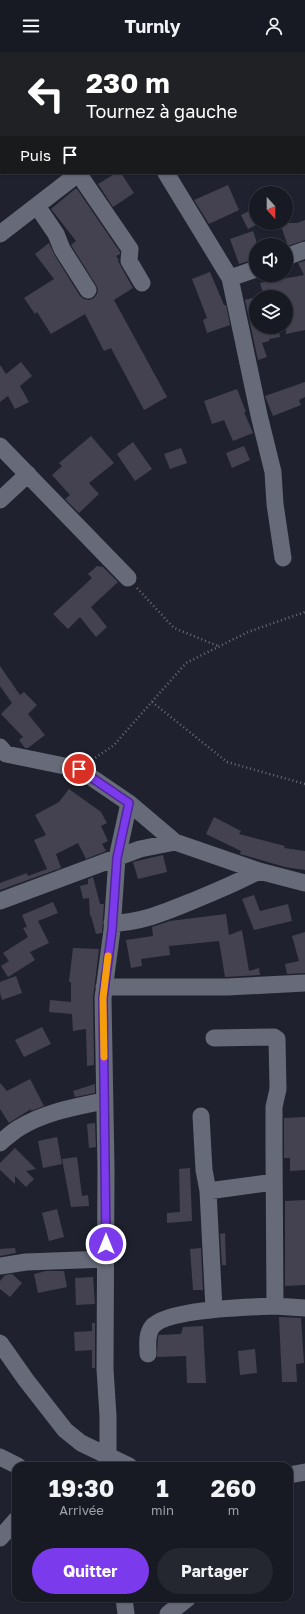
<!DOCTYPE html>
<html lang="fr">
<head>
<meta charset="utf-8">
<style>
  body { margin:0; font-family:"Golos Text",sans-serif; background:#24272f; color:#f1f3f6; height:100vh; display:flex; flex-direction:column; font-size:15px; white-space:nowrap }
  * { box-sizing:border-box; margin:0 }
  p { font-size:13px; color:#9ea1a5 }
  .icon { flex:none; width:22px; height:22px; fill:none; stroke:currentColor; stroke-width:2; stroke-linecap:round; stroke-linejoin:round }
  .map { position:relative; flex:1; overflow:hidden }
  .sheet { position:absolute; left:12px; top:1410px; width:281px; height:140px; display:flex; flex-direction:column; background:#171a22; border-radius:12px; box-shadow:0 1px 3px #0004,0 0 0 1px #363840 }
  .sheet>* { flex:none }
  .banner { position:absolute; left:0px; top:0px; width:305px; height:122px; box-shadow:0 1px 3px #0004,0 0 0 1px #363840; background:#202124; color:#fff; overflow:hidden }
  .needle { width:26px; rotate:159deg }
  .tools { position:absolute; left:249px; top:134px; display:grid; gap:8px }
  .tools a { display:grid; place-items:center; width:44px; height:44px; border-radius:50%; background:#171a22; box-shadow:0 1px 3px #0004,0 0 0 1px #363840; font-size:20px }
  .pin { position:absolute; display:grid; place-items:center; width:34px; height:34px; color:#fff; margin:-17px; border:2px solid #fff; border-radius:50%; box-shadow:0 1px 4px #0007 }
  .me { position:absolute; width:44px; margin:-22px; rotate:0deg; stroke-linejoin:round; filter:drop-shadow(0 0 3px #0008) }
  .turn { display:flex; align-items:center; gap:14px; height:84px; padding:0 20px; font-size:18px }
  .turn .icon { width:52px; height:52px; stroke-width:2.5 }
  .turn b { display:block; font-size:28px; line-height:34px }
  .then { display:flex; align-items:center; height:38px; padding:0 20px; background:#0003; gap:8px; font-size:15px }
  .eta { display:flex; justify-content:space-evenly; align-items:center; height:68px; text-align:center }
  .eta b { font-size:24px; font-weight:700; line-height:28px }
  .action { display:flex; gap:8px; margin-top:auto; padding:8px 20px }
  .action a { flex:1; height:46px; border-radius:24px; background:#7c3aed; color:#fff; font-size:16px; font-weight:700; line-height:46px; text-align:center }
  .action a+a { background:#24272f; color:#f1f3f6 }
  header { display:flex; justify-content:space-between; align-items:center; height:52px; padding:0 20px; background:#171a22; font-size:18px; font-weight:700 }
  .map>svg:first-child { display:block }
  .building { fill:#444250 }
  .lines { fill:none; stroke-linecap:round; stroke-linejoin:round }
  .path { stroke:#6b6d78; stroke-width:2.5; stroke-dasharray:1 3; stroke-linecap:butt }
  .minor { stroke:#666a79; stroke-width:17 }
  .route-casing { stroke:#51269a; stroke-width:10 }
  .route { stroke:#7c3aed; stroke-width:7 }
  .slow { stroke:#f59e0b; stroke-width:7 }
</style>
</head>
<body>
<header><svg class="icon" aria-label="menu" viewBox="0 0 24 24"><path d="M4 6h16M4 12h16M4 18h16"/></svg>Turnly<svg class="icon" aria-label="person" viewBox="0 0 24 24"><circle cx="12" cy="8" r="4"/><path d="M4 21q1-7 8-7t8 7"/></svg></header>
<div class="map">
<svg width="305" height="1562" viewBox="0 0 305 1562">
  <rect width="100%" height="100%" fill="#1f222e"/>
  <!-- building -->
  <path class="building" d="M116,121h5l13,20 -21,14 -15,-23z
    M228,133l11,25 -30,14 -15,-24z
    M75,137h2l43,63v2l-4,2 3,4 -1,1 15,27 -19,12 53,97 -23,13 -33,-62 -7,3 -19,-37 -34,20 -14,-22 -2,2 -11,-16 30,-19 -19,-25 14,-11 5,11 26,42 4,3 5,1 5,-2 3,-4 1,-5 -2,-4 -25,-40 5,-4 -25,-32z
    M253,157l3,6v10l-8,4 -7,-14z
    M305,168v20l-17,6 -8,-23h17z
    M253,179l3,9v19l-17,5 -9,-25z
    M305,209v69l-19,4v-37h-10l-1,-6 -11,4 -4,-12 44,-8 -6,-12z
    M210,220l14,33h2l4,20 -23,8 -4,-13 4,-2 -15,-39z
    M256,245v30h22l2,10 -11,2v2l-7,2 5,14 -9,3 -13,-60z
    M21,310l11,14 -12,10 9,16 -14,7 -7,-13 -8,6v-37l6,9z
    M305,330v15l-6,3 2,5 -28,11 -8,-20z
    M237,337l9,23h-2l9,21 -20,8 -9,-21 -12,4 -8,-23z
    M91,384l23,27 -25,20 10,11 -20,19 -14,-14 5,-4 -18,-20 10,-9 -3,-3z
    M133,390l19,27 -17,12 -18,-27z
    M244,394l6,14 -18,8 -6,-15z
    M181,396l6,15 -17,6 -6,-15z
    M97,514l6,1 15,15 -27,25 16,20 -11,10 -16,-20 -12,12 -15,-15 39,-36 -4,-4z
    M0,614l20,29 4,-3 13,13 -9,9 17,21 -17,13h-3l-6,-8 4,-3 -22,-23 11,-11 -12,-17z
    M69,737l32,23 6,11 -6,3 7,15 -6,3 4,7 -20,8 -8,-16 -22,11 5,14 -61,22v-7l27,-10 1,3 19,-7 -13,-29 12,-5 -11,-20 24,-13z
    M214,765l27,14 -2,3 46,12 -1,2 21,3v19l-20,-3 -45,-13 1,-3 -35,-17z
    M163,803l4,17 -29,7 -5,-17z
    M93,825l7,27h4l-2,29 -6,1 -5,-18h-1l-1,-18 -6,1 -3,-13 8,-2v-5z
    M254,843l6,16 28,-7 4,17 -38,9 -12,-31z
    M53,850l5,11 -20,8 11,22 -19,9 5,8 -27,17 -7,-11 8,-5 -6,-8 25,-16 -5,-9 4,-1 -5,-12z
    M226,862l3,21 13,-5 7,41 10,-3 1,7 -35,2 -6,-36 -50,5 1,9 -29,4 1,7 -11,2 -5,-28 27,-4 -1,-9 18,-6z
    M305,880v41l-18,1 -2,-10 14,-3 -7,-25z
    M73,896l26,1 -6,49 1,67 -7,1 -1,-37 -13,2 -1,-17 -23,-2 1,-12 21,2v-20h-2z
    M16,924l6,17 -20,7 -2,-7v-11z
    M42,975l9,17 -27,13 -9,-17z
    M30,1027l14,27 -13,5v-2l-22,14 -9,-14v-26l7,8z
    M95,1032v9l-20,4 -2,-6z
    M305,1065v53l-15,1v-13h-6v-40z
    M95,1071l1,24 -7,1 -2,-24z
    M57,1085l5,27 -19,4 -5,-27z
    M15,1096l21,21 -10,2 8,8 -8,8 -11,-11v8l-15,-14v-7z
    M77,1105l5,39 6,-1 1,11 -18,1 -9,-48z
    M190,1116l2,53 -25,2v-10l13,-1 -1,-43z
    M305,1148v85l-20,1v-85z
    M57,1157l7,28 -15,4 -7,-28z
    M225,1181l1,32h-4l-2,-31z
    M15,1196l1,5 -16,3v-7z
    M201,1196l2,42h-10l-3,-41z
    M46,1219h18l3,16 -29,6 -4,-19z
    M12,1222l10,9 -12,14 -10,-8v-8l5,-6z
    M93,1225l2,27 -19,1 -1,-27z
    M279,1265l22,1 3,45 -8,1 1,18h-15z
    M92,1271h3v45h-3v-18l-17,1 -1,-19 18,-1z
    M203,1274l3,57h-19l-1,-27 -29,1 1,-21 1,-1 22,-1 2,-7z
    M255,1297l2,24 -17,2 -2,-24z"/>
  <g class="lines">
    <!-- path -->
    <path class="path" d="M137,536l37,40 44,18
      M152,650l75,60 78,22
      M92,708l22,-15 72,-82 62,-31 57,-20"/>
    <!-- minor -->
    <path class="minor" d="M100,0l1,1
      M304,10l1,-1
      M78,121l52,76 -1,12 13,22
      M166,121l64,105 29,137 14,57 2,32 8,54
      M37,154l19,28 6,15 26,41
      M0,182l79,-61
      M286,205l19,-7
      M230,226l26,-9
      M0,394l128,132
      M0,448l28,-26
      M0,695l6,7 73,15 50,34 46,39 84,29 46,12
      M0,849l140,-52 35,-7
      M112,871c29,0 56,-12 83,-23 22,-9 43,-18 64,-29
      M104,935h123l78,-4
      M214,986l60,-1 3,2 1,50 -4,18v41l1,158 30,2
      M201,1064l3,54 4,21 6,118
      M0,1091c6,-5 12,-11 19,-15 26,-16 56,-21 85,-27
      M208,1139l66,-9
      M0,1214l26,-4 80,-3
      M0,1291l26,37 39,50 16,13 48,23
      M148,1302c0,-8 -2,-19 4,-27 14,-18 99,-20 123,-21
      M0,1405l18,9
      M108,1414v-50l-3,-47 1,-201 -3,-170 9,-68 5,-72 12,-55
      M289,1423l16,-3
      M0,1486l16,-18
      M124,1546l2,16
      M168,1562l20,-16"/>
  </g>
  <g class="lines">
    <defs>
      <path id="route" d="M79,717l50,34 -12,55 -5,72 -9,68 3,246"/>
    </defs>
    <!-- route casing -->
    <use href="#route" class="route-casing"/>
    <!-- route -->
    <use href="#route" class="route"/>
    <!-- slow -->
    <path class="slow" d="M104,1005l-1,-59 5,-42"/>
  </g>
</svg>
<div class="tools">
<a><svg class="needle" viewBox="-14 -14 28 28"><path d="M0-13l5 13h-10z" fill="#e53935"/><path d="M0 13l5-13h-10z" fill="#9ea1a5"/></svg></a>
<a><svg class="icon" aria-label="sound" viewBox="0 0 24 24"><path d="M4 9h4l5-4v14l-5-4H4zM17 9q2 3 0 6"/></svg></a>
<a><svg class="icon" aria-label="layers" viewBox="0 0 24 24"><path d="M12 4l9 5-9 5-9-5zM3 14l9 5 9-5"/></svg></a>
</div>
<div class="pin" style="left:79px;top:717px;background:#d93025"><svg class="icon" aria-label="arrive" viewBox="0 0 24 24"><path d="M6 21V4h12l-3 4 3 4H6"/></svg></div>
<svg class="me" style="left:106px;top:1192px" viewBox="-20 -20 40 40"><circle r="17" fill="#7c3aed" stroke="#fff" stroke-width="3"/><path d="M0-11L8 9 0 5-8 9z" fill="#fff"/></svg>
<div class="banner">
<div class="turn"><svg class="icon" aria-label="left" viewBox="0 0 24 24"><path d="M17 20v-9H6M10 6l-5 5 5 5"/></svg><div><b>230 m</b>Tournez à gauche</div></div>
<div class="then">Puis<svg class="icon" aria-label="arrive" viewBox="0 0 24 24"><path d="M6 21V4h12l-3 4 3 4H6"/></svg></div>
</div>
<section class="sheet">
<div class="eta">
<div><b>19:30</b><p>Arrivée</p></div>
<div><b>1</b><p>min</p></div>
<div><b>260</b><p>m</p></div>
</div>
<div class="action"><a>Quitter</a><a>Partager</a></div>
</section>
</div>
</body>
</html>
